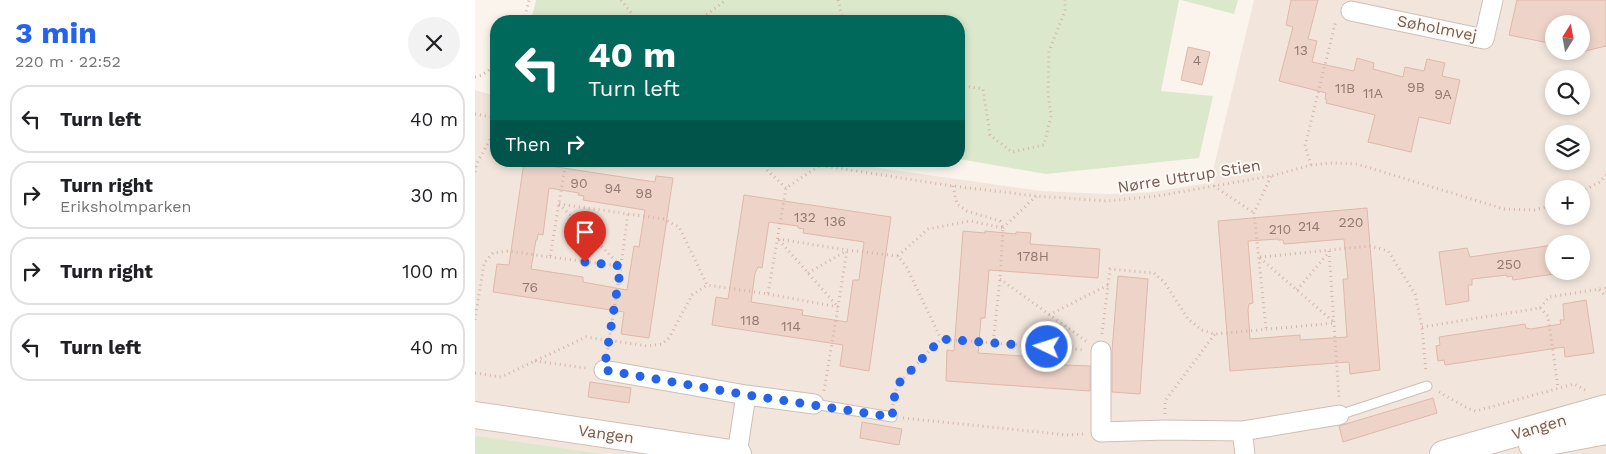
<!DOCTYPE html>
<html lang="en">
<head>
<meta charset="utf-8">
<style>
  body { margin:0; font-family:"Work Sans",sans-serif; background:#f2f2f2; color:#202124; height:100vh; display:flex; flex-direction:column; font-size:19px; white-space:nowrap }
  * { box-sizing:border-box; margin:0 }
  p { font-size:16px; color:#757577 }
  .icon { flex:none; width:28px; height:28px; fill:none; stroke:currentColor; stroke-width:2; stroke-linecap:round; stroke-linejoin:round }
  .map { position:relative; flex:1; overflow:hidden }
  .drawer { display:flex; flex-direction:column; background:#fff; width:475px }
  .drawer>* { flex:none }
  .banner { position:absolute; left:15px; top:15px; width:475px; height:152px; border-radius:20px; box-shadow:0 2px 8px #0003; background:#00695c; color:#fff; overflow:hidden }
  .needle { width:32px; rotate:11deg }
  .controls { position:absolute; left:1070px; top:15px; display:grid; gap:10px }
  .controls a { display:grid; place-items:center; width:45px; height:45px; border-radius:50%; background:#fff; box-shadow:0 2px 8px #0003; font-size:25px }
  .pin { position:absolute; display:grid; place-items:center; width:42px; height:42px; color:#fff; margin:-51px -21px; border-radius:50% 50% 50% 0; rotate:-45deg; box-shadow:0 0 5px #0007 }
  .pin .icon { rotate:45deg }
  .me { position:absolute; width:55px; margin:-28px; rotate:274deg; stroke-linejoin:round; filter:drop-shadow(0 0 4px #0008) }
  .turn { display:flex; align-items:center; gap:18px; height:105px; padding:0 15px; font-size:22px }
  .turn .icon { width:65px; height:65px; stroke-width:2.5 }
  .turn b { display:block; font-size:35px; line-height:42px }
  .then { display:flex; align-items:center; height:48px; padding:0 15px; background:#0003; gap:10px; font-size:19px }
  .round { display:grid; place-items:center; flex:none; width:52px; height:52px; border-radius:26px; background:#f2f2f2 }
  .summary { display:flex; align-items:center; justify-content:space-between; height:85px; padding:0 15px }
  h1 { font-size:30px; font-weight:700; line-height:38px; color:#2563eb }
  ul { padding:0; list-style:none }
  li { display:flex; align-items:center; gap:15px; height:68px; margin:0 10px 8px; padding:0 5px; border:2px solid #e0e0e0; border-radius:20px }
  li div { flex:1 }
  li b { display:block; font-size:19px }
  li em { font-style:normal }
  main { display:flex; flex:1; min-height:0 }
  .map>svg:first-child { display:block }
  .residential { fill:#f2e6dc; fill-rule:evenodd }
  .green { fill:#dbe8cc }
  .building { fill:#eed3c8; stroke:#dfb8a9; fill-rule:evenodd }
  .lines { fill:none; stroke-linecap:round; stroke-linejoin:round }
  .lane-casing { stroke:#cfbeb6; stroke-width:11 }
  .street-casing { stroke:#cfbeb6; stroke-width:21 }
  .secondary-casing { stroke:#d2beb3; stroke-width:28 }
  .path { stroke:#d4b5aa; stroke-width:3; stroke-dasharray:1 4; stroke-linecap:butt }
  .lane { stroke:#fff; stroke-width:9 }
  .street { stroke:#fff; stroke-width:19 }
  .secondary { stroke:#fff; stroke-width:26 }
  .route { stroke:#2563eb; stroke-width:9; stroke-dasharray:0 16.2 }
  .labels { text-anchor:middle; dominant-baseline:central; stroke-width:4; stroke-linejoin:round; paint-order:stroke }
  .number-label { font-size:14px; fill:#93786f }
  .street-label { font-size:16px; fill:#755a51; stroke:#fef9f4 }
</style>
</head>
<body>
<main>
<section class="drawer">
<div class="summary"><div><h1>3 min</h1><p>220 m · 22:52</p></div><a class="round"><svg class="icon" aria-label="close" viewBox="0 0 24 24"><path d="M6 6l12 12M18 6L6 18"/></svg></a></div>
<ul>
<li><svg class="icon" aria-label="left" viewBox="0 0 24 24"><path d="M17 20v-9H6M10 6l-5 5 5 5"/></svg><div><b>Turn left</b></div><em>40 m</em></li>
<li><svg class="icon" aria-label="right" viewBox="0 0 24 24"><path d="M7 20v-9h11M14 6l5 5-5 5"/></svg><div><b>Turn right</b><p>Eriksholmparken</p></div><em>30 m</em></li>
<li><svg class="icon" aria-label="right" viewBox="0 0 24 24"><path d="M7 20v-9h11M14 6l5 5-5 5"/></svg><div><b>Turn right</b></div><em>100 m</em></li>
<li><svg class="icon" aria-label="left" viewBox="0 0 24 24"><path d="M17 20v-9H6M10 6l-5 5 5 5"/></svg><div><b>Turn left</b></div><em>40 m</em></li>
</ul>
</section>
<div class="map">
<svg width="1131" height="454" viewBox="0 0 1131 454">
  <rect width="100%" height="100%" fill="#fbf4ed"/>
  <!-- residential -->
  <path class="residential" d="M779,0h352v454h-1131v-364l21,6v65h334l211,30 67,3 44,-2 62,-10v-16zM1079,24h27v27h-27zM1079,79h27v27h-27zM1079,134h27v27h-27zM1079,189h27v27h-27zM1079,244h27v27h-27z"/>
  <!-- green -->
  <path class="green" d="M61,0h643l-18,91 52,5 -14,62 -153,16 -87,-15v-138h-428z
    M706,0h57l-4,14z
    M2,436l125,18h-127v-16z"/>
  <!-- building -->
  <path class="building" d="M816,0h27l-10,39 9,2 -5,21 42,9 3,-13 17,5 -1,6 30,8 2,-10 19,4 3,-12 18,4 -3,13 18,4 -10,44 -31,-7 -8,35 -43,-10 7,-27 -49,-12 1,-3 -2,-1 1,-6 -47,-12 14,-54 -7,-2z
    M1042,0h89v46l-33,8 1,-3h7v-27h-27v20l-45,-9z
    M713,47l22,5 -8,33 -21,-5z
    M49,162l131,20 1,-6 17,2 -24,160 -28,-4 3,-22 -131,-20 4,-28 12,1zM74,188l30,5 -1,2 6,1 -1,4 62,10 -6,37 -5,-1 -7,44 -44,-8v-5l-52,-8 5,-29h1l1,-6 5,1z
    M269,195l147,22 -22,154 -29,-5 3,-21 -131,-20 4,-28 12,2zM294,222l29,4v2l6,1 -1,4 61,9 -5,38h-6l-6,42 -45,-7 1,-5 -52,-8 4,-29 3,-6 4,1z
    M892,208l13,162 -30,4 -1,-12 -119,9 -12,-150zM803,239v1h5l1,4 60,-5 4,40h-5l4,58 -47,3v-5l-50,4 -2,-29 1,-6 4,-1 -5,-62z
    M488,231l22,2v-2l31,3v-2l15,1 -1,11 70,5 -2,29 -109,-8 -4,48h-4l-3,35 87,6 -1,6 26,1v25l-144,-10 1,-31 7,1z
    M1079,245v26h20l-61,9 -1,-4 -5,1v-2l-35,4v6h-4l1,16 -23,4 -7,-53 28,-4 3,9z
    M643,276l30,3 -8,115 -28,-2v-41z
    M1111,300l8,53 -29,4 -1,-10 -119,18 -1,-5 -6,1 -2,-15 4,-1 -1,-8 86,-13 1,4 5,1 30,-5 -1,-4h4l-1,-16z
    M115,382l41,6 -2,15 -41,-6z
    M958,398l4,15 -94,29 -4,-16z
    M387,422l40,7 -3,16 -39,-7z"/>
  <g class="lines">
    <defs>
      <path id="lane" d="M339,404l78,13
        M864,415l88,-29"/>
      <path id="street" d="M876,11l133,28 9,-39
        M626,351v81l64,-2 77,1 97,-16
        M129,370l142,25 68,9
        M767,431l3,23
        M262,454l9,-59"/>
      <path id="secondary" d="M0,415l263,39
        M1057,445l74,-14
        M968,454l163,-46"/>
    </defs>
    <!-- lane casing -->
    <use href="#lane" class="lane-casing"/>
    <!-- street casing -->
    <use href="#street" class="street-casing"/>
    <!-- secondary casing -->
    <use href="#secondary" class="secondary-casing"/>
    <!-- path -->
    <path class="path" d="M146,0l15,19 9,2
      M363,0l5,21
      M49,21l5,-21
      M218,21l13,-6 20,-15
      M0,77l7,-2 14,-10
      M484,85l24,4 7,46 22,17 32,-7 7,-29 -3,-23 1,-42 16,-40v-11
      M0,114l21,4
      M288,161l3,8 20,19
      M317,161l161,25 83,10 71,5 50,-5 114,-20 40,-11 21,-2 25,1 147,45 30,1 20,-5
      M836,165l-6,-19 31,-126
      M0,172l2,-9 19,-34
      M478,186l4,18 10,7 33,10 3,7 -3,51 -7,64
      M739,186l40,27
      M1106,192l19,-10 6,-7
      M84,204l105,15 15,8 28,58 61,9 18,-106 33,-22
      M84,204l61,61
      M528,228l33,-32
      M303,239l69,11 51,6 9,12 34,71 144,11
      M304,240l58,66
      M854,251l10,147
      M423,256l30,-27 42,-8 33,7
      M75,257l71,9 -14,87
      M785,257l110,-11 18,5 27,43 7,33 4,46
      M785,258l75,65
      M146,265l7,-51
      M333,273l38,-22
      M525,279l86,62
      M822,290l32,-38
      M1124,290l7,6
      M293,294l70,13 -14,84
      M363,307l9,-57
      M1065,308l8,8 10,72
      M574,315l59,-30
      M0,320l9,-57 9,-10 15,-2 42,6 16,-96
      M947,327l118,-19 9,-11 57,-9
      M791,328l-12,-115 17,-37
      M627,334l8,-65 44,4 11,10 23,36 14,11 13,4 120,-11
      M60,361l51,7
      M0,373l26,4 85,-40 62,9 14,-2 7,-6 23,-43 15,-10
      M964,392l30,17 7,2 98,-27 13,7
      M418,405l2,-12 4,-10 42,-44
      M690,414v-13l50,-67
      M428,418l165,17 15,-1"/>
    <!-- lane -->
    <use href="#lane" class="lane"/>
    <!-- street -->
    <use href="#street" class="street"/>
    <!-- secondary -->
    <use href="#secondary" class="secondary"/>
  </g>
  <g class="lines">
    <!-- route -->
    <path class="route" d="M110,262l36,4 -17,104 143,25 145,22 3,-24 4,-10 42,-44 106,8"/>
  </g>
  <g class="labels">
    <!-- number labels -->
    <g class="number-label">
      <text x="826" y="50">13</text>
      <text x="722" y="60">4</text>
      <text x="941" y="87">9B</text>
      <text x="870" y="88">11B</text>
      <text x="898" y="93">11A</text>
      <text x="968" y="94">9A</text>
      <text x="104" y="183">90</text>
      <text x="138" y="188">94</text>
      <text x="169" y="193">98</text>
      <text x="330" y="217">132</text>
      <text x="360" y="221">136</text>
      <text x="876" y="222">220</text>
      <text x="834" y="226">214</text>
      <text x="805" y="229">210</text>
      <text x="558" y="256">178H</text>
      <text x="1034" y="264">250</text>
      <text x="55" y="287">76</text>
      <text x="275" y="320">118</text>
      <text x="316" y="326">114</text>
    </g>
    <!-- street labels -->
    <g class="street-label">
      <text transform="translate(962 28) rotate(11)">Søholmvej</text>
      <text transform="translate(714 176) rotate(-9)">Nørre Uttrup Stien</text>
      <text transform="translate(1064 427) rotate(-16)">Vangen</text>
      <text transform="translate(131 434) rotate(8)">Vangen</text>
    </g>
  </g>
</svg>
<div class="controls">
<a><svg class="needle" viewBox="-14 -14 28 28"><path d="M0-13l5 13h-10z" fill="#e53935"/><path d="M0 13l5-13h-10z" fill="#757577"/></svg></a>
<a><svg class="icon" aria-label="search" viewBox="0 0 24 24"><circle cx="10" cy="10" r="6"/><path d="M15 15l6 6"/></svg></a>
<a><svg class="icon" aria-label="layers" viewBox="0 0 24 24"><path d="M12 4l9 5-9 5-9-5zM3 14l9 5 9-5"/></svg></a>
<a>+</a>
<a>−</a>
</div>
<div class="pin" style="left:110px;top:262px;background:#d93025"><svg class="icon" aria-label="arrive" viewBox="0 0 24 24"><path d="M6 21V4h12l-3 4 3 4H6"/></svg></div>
<svg class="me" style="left:572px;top:347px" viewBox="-20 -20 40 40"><circle r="17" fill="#2563eb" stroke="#fff" stroke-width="3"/><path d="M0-11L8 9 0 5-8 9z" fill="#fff"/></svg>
<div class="banner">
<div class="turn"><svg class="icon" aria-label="left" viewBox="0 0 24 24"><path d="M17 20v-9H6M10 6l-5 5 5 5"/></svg><div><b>40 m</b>Turn left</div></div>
<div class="then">Then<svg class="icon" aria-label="right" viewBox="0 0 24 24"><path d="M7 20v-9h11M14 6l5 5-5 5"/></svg></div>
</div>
</div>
</main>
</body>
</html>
